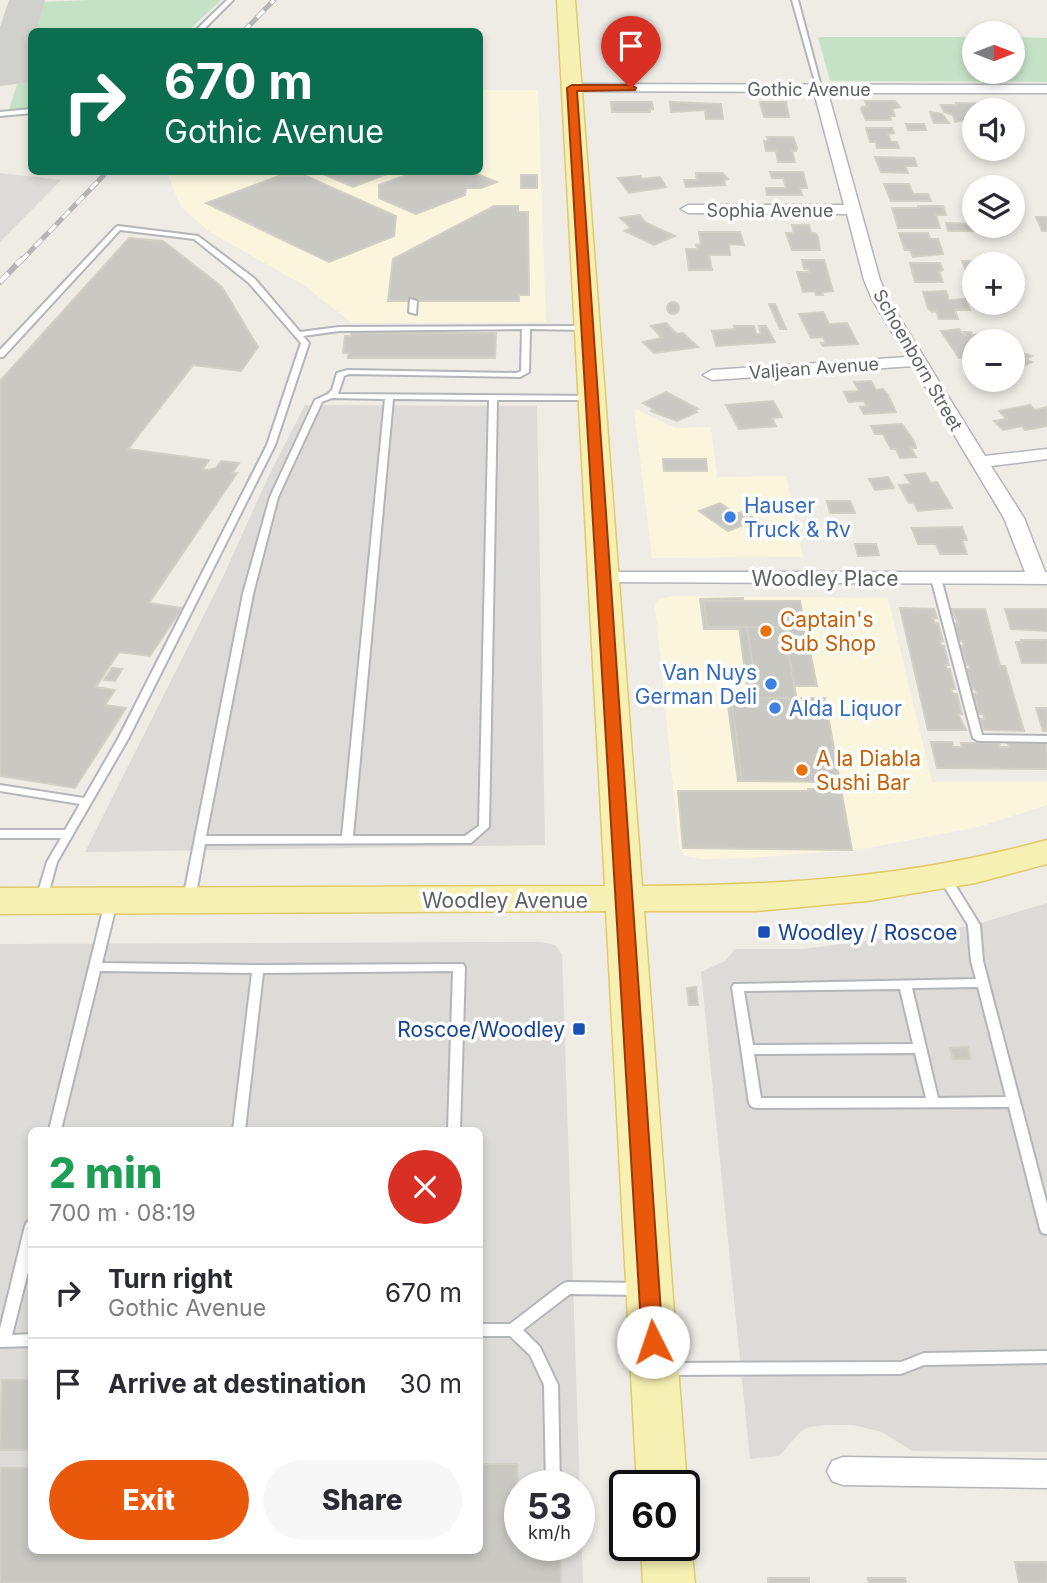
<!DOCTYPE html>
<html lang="en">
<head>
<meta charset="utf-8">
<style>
  body { margin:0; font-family:Inter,sans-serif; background:#f7f7f7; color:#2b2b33; height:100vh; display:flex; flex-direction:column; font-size:26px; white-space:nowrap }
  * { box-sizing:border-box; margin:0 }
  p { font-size:23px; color:#7c7c81 }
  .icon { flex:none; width:38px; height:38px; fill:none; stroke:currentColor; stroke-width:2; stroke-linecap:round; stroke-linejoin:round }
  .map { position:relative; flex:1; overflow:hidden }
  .drawer { position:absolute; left:28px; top:1127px; width:455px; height:427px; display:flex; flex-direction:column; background:#fff; border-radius:10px; box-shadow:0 4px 10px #0003 }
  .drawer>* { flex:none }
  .hud { position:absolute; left:28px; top:28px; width:455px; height:147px; border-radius:10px; box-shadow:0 4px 10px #0003; background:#0b6e4f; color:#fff; overflow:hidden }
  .needle { width:46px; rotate:90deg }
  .fabs { position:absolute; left:962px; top:21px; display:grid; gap:14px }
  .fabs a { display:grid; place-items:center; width:63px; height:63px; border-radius:50%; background:#fff; box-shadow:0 4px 10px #0003; font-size:35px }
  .speed { position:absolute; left:504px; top:1470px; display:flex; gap:14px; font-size:35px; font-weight:700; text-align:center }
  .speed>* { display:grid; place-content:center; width:91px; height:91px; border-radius:50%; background:#fff; box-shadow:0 4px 10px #0003; line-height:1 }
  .speed small { font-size:18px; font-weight:400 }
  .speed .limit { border:4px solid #111; border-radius:10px; background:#fff; color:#111 }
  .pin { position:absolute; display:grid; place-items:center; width:60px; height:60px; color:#fff; margin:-72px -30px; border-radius:50% 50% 50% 0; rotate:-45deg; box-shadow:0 0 7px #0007 }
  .pin .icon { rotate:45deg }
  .me { position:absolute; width:77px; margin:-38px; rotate:356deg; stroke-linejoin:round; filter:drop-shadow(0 0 5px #0008) }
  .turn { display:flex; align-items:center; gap:24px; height:147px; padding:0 21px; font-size:32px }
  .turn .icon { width:91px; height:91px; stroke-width:2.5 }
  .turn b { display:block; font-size:49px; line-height:60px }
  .round { display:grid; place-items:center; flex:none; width:74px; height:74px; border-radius:37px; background:#f7f7f7 }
  .headline { display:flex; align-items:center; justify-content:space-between; height:119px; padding:0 21px }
  h1 { font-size:42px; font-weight:800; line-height:52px; color:#1e9e55 }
  .button { display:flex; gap:14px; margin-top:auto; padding:14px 21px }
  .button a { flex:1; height:80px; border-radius:42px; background:#ea580c; color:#fff; font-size:28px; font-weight:800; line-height:80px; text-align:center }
  .button a+a { background:#f7f7f7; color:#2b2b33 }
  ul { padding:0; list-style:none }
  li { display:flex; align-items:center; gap:21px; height:91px; padding:0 21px; border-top:2px solid #e1e1e2 }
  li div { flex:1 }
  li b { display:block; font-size:26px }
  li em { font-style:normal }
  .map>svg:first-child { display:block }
  .commercial { fill:#faf6de }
  .industrial { fill:#dddbd7; fill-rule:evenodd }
  .green { fill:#c5e2c7 }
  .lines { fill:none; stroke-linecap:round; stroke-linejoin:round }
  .taxiway { fill:#d0d0cc; fill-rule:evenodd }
  .runway { fill:#d0d0cc; fill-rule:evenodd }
  .building { fill:#c9c8c2; stroke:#d2cfc4; stroke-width:2 }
  .service-casing { stroke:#b2b5b9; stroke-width:4 }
  .minor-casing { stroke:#b2b5b9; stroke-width:3 }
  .primary-casing { stroke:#e1ca6b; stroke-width:3 }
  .service { fill:#fff; fill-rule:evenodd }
  .minor { fill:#fff; fill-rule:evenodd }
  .primary { fill:#f6f0b2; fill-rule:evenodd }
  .rail-far1-casing { stroke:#b3b4b4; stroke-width:5 }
  .rail-casing { stroke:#b3b4b4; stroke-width:6 }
  .rail-far1 { stroke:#fff; stroke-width:3.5; stroke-dasharray:10; stroke-linecap:butt }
  .rail { stroke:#fff; stroke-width:4.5; stroke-dasharray:12; stroke-linecap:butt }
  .route { fill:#ea580c; stroke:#983908; stroke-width:2 }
  .shop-dot { fill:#3f7fe0; stroke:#fff; stroke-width:2.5 }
  .food-dot { fill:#e8710a; stroke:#fff; stroke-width:2.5 }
  .transit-dot { fill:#1a4fb4; stroke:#fff; stroke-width:2.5 }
  .labels { text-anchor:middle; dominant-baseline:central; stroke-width:7; stroke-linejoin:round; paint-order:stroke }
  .far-street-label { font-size:18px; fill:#5d6064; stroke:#fff }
  .shop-label { font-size:21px; fill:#366cbe; stroke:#fff; text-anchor:start }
  .street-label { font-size:21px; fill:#5d6064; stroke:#fff }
  .food-label { font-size:21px; fill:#c56008; stroke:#fff; text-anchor:start }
  .transit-label { font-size:21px; fill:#164399; stroke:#fff; text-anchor:start }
</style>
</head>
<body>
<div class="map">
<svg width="1047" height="1583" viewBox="0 0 1047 1583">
  <rect width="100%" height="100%" fill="#eeece5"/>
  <!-- commercial -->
  <path class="commercial" d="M480,90h58l8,232 -194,1 -47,-37 -95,-54 -29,-25 -13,-32 -1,-3h313z
    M634,408l41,20 36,-1 6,50 69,-1 17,81 -151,1z
    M674,596l214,2 44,184h115v23l-69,22 -115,22 -113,9 -47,1 -18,-3 -6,-9 -24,-241 3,-7z"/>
  <!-- industrial -->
  <path class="industrial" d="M0,173l61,7 -61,62z
    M305,405l232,1 8,439 -460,7 137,-273 48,-106z
    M1047,903v549l-135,-1 -30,-19 -29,-7h-26l-18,2 -8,4 -22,25 -29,3 -49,-487 24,-11 10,-12h68l131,-17 40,-7z
    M540,942l15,3 7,9 21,629h-583v-639zM32,1130h448v420h-448zM520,1486h59v59h-59z"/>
  <!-- green -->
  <path class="green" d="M88,0h133l-33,31h-154l8,-29z
    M818,37h157v35h38v-35l34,1v44l-217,-1z
    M31,38v70l-22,2z"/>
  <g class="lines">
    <!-- taxiway -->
    <path class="taxiway" d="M9,0h36l-9,32h-4c0,18 -8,33 -18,48l-14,4v-57z"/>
    <!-- runway -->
    <path class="runway" d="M0,28h23l16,4h-7v50l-32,4z"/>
  </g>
  <!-- building -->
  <path class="building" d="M865,101h30l5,6 -8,2 3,7h-5l1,4h-25l-5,-11 1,-2h5z
    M611,102h41l1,7h-3v3h-38z
    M670,102l51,2 2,15h-17l-1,-9 -34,2z
    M760,102h26l3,15h-25z
    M956,103l37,1 3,6h-21v9l-20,3 -2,-7 -9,-3 -3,-7h16z
    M930,112l12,2 7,9h-15z
    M906,124h18l2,6h-18z
    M866,128h26l2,5 -6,1 3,8h6l2,6h-22l-1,-6h-6z
    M767,137h26l4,11 -1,3h-4l3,11h-17l-2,-11h-10l-2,-10h4z
    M875,157l39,1 3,8h-12l3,7 -27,-1z
    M319,172h73l-39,15z
    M415,172h57l25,10 -16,6h-15l-1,7 -49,19 -37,-16v-13z
    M770,172h33l4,16h-7l2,7h-35l-1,-7h20l-3,-10h-11z
    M696,173h26l6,6 -4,1 1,5 -39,2 -2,-7h13z
    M521,175h16v13h-16z
    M279,176h27l90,40 -2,20 -65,26 -123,-59z
    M640,176l2,3 18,-2 6,10 -37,6 -11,-15z
    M884,184h25l4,10h15l3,7h-40z
    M494,206h24v6h10l1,83h-10v6h-131l5,-42z
    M918,206h25l3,9h-10l4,13h-42l-6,-20h27z
    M639,215l7,8 29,13 -21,9 -29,-14 6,-3 -11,-10z
    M1036,217h11v14h-5z
    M946,223l29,1 4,7h-31z
    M792,225h17l2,8h4l3,4 2,13h-28l-6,-17h8z
    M699,232h41l4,13 -15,-1 1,11h-21l3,15h-23l-3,-21h12l-2,-4 5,-1z
    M899,233h29l2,6h8l5,15 -30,3 -3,-7h-5z
    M129,238l34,3 59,46 36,60 -17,24 -48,-6 -65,84 81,11 -6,9 6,1 7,-2 5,-7 18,2 -7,10h5l-88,130 33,5 -32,48 -31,-4 -23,35 19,3 -10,15 21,3 -51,80 -75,-12v-395z
    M802,260h22l9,31 -11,1 1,3h-7l-1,-4 -12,1 -6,-20h12l-1,-3h-4z
    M962,261h17l1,3h-5v5h-10z
    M910,263h30l3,7 -4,2 4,10h-28z
    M946,291l3,9 16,-1 5,11h-15l3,9h-19l-3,-8 -4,1 -4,-4 -5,-16z
    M667 308a6 6 0 1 1 12 0a6 6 0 1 1-12 0Z
    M769,304h6l11,25h-6z
    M823,312l6,12 18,-1 11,21 -35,2 -2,-3h5l-3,-6 -12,1 -12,-24z
    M666,323l11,11 6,-1 15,14 -44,6 -11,-11 19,-4 -11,-12z
    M734,326h20l2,8h5l-2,-8h7l9,16 -59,4 -4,-15 23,-2z
    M959,329l4,6h3l-2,-3h7l2,3 5,-1 5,7h-8v28h-5l-8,-11h-3l-18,-27z
    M352,333h144l-1,25h-147l1,-5h-6l2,-17h6z
    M1013,350l19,6 -7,3 7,3 -12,6 -7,-3z
    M871,381l5,9 7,-1 5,6 8,17 -32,2 -4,-7 7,-1 -3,-5 -15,1 -5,-10 15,-1 -5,-9z
    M666,392l32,17 -3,1 2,2 -20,9 -26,-10 3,-2 -11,-6z
    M773,401l9,16 -10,1 4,8 -37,3 -13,-24z
    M1030,405l5,5 12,-3v19l-22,4 -3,-4 -19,4 -9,-9 13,-2 -8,-8z
    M902,424l12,17 2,7h-5l5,9 -16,1 -4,-9h-5l-8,-15h-8l-4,-8z
    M663,459h43l1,12h-43z
    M925,473l6,10 6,-1 15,26 -34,3 -4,-8h-5l-10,-18 12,-1 -6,-9z
    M888,477l6,11 -19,2 -6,-11z
    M827,501h23l5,12h-25z
    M720,503l16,11 8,-3 12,9 -28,11 -29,-20z
    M962,527l5,13h-5l5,14h-27l-4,-10h-18l-6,-16z
    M855,544h21l3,11 -21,1z
    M743,598v3h-39l3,26h32v2h-35l-4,-30z
    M704,601h96l17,85h-23l2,12h29l15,84 -98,-1 -11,-83h27l-11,-71h-40z
    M900,608l34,1 3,9h-4l2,5h3l5,18h-3l1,5h3l5,19h-4l2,4h3l5,20h-4l2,5h4l5,20h-4l8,16h-38z
    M951,609h34l15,57h5l19,65 -40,-1 -4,-11h4l-1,-5h-4l-5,-20h3l-2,-5h-3l-5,-20h3l-1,-4h-3l-5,-19h3l-1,-5h-4l-5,-18h4z
    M1005,609h42v22l-36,-2z
    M739,627h45l13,74h-7l-1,-3h-31v3h-9z
    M1021,640h26v23h-25l-6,-21h6z
    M112,668l10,1 -7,12 -11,-1z
    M727,698h4l11,83h-4z
    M1036,708h11v23h-4z
    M931,742h21l1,5h9l-1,-4h38l1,4h9l-1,-4h38l1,26 -110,-1z
    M808,789h33l11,61 -169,-2 -5,-57h130z
    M696,987l2,18h-9l-2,-17z
    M968,1047l2,12h-17l-3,-11z
    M2,1380h30v70h-32z
    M480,1464h37l3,81h40l1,38h-561v-115h32v82h448z
    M1015,1562h32v21h-28z
    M768,1578h41v5h-41z
    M868,1578h37l1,5h-37z"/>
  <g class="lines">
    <defs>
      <path id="service" d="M227,0h6l-32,32h-7z
        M792,0h6l24,90 -5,-1z
        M32,109v4l-32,3v-4z
        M118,226l80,10 57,43 45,53 39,-5 249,-1 4,2 -4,2 -58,-1 -1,43 -9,5 -171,-3 -5,2 -6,18 254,2 4,2 -4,2h-95l-8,427 -18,16 -266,1 -10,55 -6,4 -6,-4 60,-305 27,-97 45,-97 13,-6 4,-4 5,-17 11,-3 168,3 5,-2 1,-42 -183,2 -36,5 6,7 -34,102 -147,294 -71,123 -11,40 -4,1 -6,-4 11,-37 14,-24h-61v-8h65l15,-26 -80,-13v-6l84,13 34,-59 149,-294 34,-102 -52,-60 -55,-44 -74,-9 -117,127h-3v-7l116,-123zM332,398l53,1 -43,437h-136l47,-242 25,-97 44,-95zM393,399l96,1 -10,426 -14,10h-112z
        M410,299l7,2 -1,13 -7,-2z
        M936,575l5,3 41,157 65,1v6l-69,-1 -5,-3 -42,-160z
        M945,874l4,1 31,50 3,36 64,243v30l-5,-1 -2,-4 -31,-122 -254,1 -4,-2 -2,-3 -17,-116 2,-3 242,-5 -5,-18 -3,-36 -29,-47zM978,987l28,110 -68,1 -26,-110zM900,989l13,55 -160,1 -9,-54zM915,1053l11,45h-165l-7,-44z
        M111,898l6,4 -15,61 156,2 205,-1 2,3 -5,163h-12l5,-159 -190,2 -18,157h-12l19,-157 -152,-2 -39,159h-12l56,-228z
        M32,1221v35l-20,79 20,-1v12l-32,1v-18l25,-103 2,-4z
        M567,1282l73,1 5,2 2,4 -2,4 -5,2 -70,-1 -47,36 17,17 18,38 2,101h-14l-2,-101 -14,-30 -20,-19h-30v-12h30l52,-40z
        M1047,1351v12l-123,2 -23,9 -236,1 -5,-2 -2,-4 2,-4 5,-2 236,-1 23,-9z"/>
      <path id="minor" d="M572,84l475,1v8h-219l52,187 8,19 97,157 62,-7v10l-56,7 33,52 21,54h2v12l-450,-2 -3,-4 3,-4 7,-2h421l-21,-54 -91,-152 -201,14 -9,-5 9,-5 195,-13 -35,-58 -8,-19 -17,-66 -159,-1 -7,-4 7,-4h156l-30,-113 -247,-1v-6z
        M843,1457l204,3v28l-204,-3 -11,-4 -5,-10 5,-10z"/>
      <path id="primary" d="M557,0h18l67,886c143,-1 265,-8 405,-46v24l-72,19 -108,18 -111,10h-112l43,575 -3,5v-5h-47l-31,-575 -606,3v-26l605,-2z
        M684,1529l7,16 4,38h-52l-2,-38h43z"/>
    </defs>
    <!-- service casing -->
    <use href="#service" class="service-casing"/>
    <!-- minor casing -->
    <use href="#minor" class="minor-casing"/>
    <!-- primary casing -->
    <use href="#primary" class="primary-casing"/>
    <!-- service -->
    <use href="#service" class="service"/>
    <!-- minor -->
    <use href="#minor" class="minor"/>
    <!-- primary -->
    <use href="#primary" class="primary"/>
    <defs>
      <path id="rail-far1" d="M243,32l31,-32
        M21,261l86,-89"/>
      <path id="rail" d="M0,282l22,-23"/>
    </defs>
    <!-- rail-far1 casing -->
    <use href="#rail-far1" class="rail-far1-casing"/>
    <!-- rail casing -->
    <use href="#rail" class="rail-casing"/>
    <!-- rail-far1 -->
    <use href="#rail-far1" class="rail-far1"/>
    <!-- rail -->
    <use href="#rail" class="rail"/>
  </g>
  <!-- route -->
  <path class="route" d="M631,85l5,3 -1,2 -58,1 86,1251 -3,7 -7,2 -8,-2 -3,-7 -75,-1254 5,-3z"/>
  <!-- markers -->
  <g class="shop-dot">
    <circle cx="730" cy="517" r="7"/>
    <circle cx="771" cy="684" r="7"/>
    <circle cx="775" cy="708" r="7"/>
  </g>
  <g class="food-dot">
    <circle cx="766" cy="631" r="7"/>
    <circle cx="802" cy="770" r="7"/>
  </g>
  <g class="transit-dot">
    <rect x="757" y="925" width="14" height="14" rx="3.5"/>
    <rect x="572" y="1022" width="14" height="14" rx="3.5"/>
  </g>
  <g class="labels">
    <!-- far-street labels -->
    <g class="far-street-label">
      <text x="809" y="89">Gothic Avenue</text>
      <text x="770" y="210">Sophia Avenue</text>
      <text transform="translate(918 360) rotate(60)">Schoenborn Street</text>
      <text transform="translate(814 368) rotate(-4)">Valjean Avenue</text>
    </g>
    <!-- shop labels -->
    <g class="shop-label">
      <text x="744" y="505">Hauser<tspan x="744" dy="24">Truck &amp; Rv</tspan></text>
      <text x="757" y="672" text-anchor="end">Van Nuys<tspan x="757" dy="24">German Deli</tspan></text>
      <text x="789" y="708">Alda Liquor</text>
    </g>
    <!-- street labels -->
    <g class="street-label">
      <text x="825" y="578">Woodley Place</text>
      <text x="505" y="900">Woodley Avenue</text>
    </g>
    <!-- food labels -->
    <g class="food-label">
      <text x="780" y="619">Captain's<tspan x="780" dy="24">Sub Shop</tspan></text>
      <text x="816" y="758">A la Diabla<tspan x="816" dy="24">Sushi Bar</tspan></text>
    </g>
    <!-- transit labels -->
    <g class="transit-label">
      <text x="778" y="932">Woodley / Roscoe</text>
      <text x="565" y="1029" text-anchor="end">Roscoe/Woodley</text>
    </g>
  </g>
</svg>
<div class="fabs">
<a><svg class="needle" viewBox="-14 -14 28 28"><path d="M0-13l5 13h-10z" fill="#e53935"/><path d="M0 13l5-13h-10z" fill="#7c7c81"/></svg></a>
<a><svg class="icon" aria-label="sound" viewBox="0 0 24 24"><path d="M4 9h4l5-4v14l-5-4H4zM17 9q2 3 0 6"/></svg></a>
<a><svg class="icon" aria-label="layers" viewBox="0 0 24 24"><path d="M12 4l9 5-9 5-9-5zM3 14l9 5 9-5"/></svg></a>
<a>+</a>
<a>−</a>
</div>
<div class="speed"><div>53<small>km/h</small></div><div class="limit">60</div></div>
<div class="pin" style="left:631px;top:88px;background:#d93025"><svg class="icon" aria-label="arrive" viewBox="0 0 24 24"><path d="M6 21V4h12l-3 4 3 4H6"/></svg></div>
<svg class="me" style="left:653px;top:1342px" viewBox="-20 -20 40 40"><circle r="19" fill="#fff"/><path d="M0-13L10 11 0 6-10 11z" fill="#ea580c"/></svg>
<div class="hud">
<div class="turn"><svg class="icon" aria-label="right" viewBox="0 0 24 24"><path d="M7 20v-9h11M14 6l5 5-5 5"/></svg><div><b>670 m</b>Gothic Avenue</div></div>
</div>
<section class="drawer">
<div class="headline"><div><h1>2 min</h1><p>700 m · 08:19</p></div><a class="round" style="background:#d93025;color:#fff"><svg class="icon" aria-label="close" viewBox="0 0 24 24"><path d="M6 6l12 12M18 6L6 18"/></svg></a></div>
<ul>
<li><svg class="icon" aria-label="right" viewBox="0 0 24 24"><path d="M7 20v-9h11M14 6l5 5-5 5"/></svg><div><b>Turn right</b><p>Gothic Avenue</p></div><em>670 m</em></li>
<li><svg class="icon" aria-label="arrive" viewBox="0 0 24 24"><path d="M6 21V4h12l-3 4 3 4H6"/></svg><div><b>Arrive at destination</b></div><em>30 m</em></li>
</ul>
<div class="button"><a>Exit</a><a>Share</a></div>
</section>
</div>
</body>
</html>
